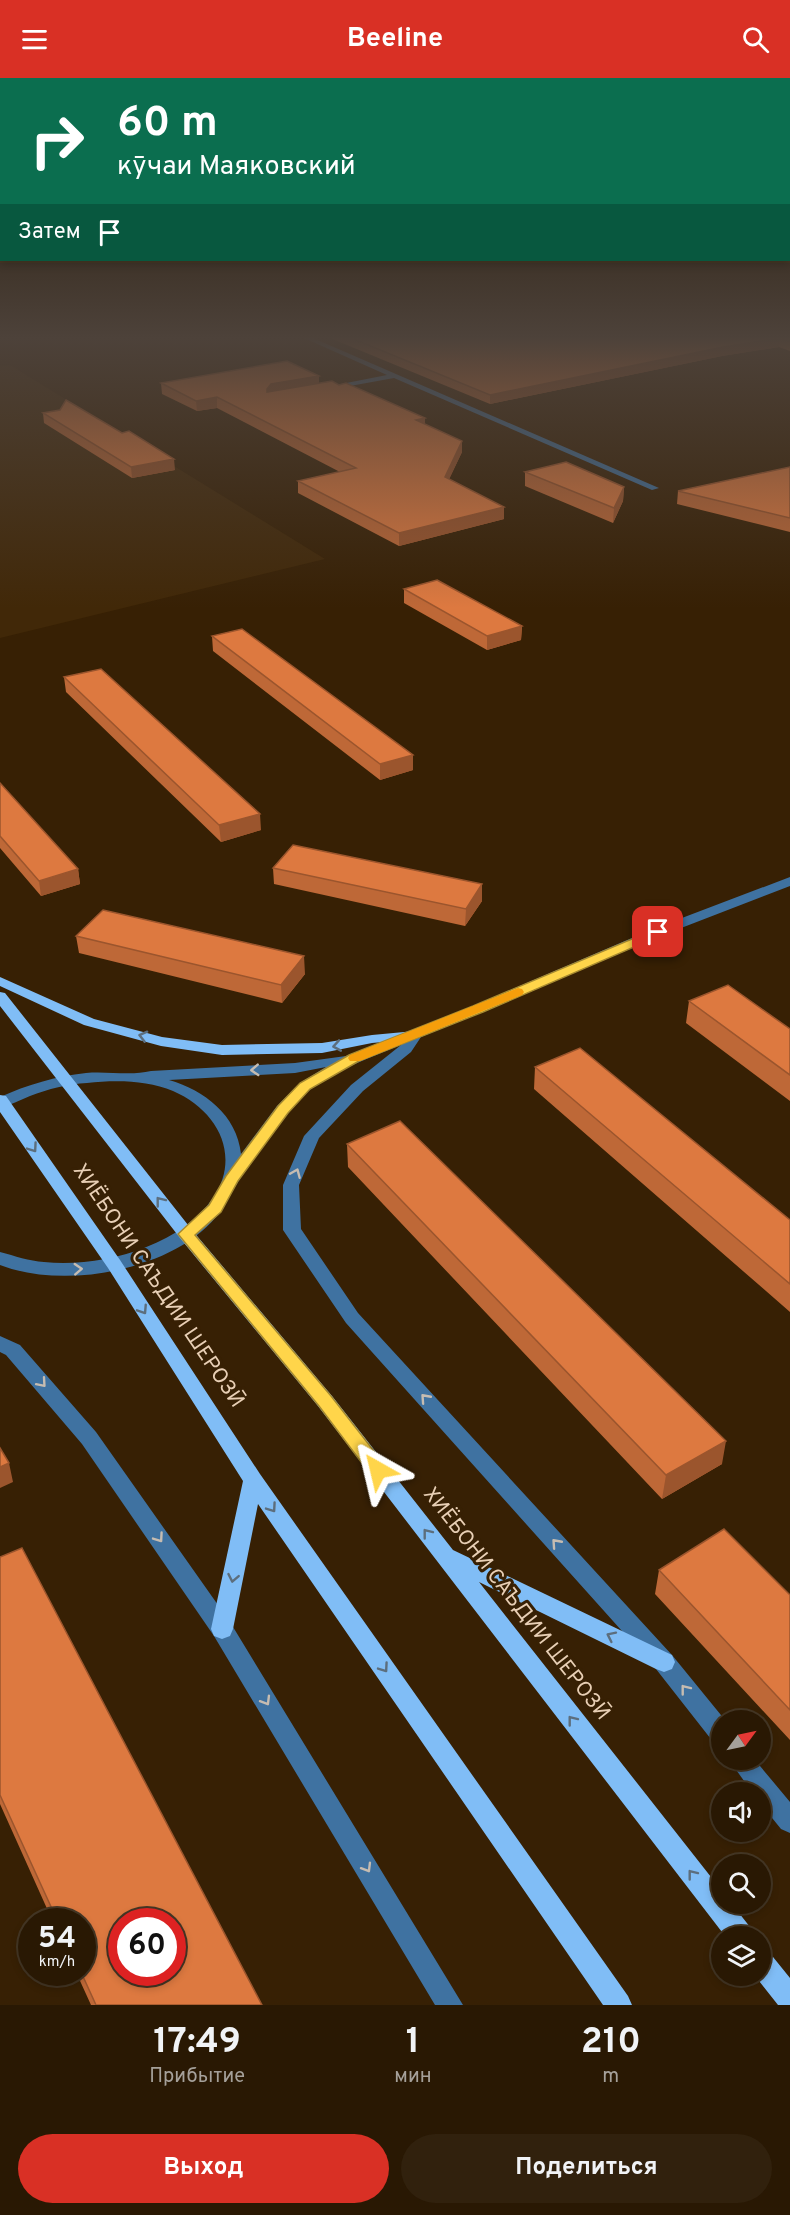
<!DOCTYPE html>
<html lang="ru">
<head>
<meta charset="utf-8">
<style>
  body { margin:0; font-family:Overpass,sans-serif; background:#31210d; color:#f1f3f6; height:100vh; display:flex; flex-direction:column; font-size:22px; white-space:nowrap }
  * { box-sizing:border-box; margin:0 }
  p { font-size:20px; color:#a5a09a }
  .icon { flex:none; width:33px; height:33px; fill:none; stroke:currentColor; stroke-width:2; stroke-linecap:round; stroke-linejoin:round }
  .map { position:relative; height:1927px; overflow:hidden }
  .details { display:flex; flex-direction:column; background:#291803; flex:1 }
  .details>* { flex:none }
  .banner { position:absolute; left:0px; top:0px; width:790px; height:183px; box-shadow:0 3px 9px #0003,0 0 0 2px #453725; background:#0b6e4f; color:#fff; overflow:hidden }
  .needle { width:39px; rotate:57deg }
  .fabs { position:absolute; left:711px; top:1632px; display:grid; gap:12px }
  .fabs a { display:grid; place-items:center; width:60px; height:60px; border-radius:50%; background:#291803; box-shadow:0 3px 9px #0003,0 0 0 2px #453725; font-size:30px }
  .speed { position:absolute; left:18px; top:1830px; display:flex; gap:12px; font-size:30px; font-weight:700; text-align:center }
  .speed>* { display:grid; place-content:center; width:78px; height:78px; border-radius:50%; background:#291803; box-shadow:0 3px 9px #0003,0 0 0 2px #453725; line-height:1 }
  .speed small { font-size:15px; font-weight:400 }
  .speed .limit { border:9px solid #d22; background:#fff; color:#111 }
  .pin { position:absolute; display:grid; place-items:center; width:51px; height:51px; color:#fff; margin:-26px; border-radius:12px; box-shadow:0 3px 9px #0006 }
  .me { position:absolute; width:66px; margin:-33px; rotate:323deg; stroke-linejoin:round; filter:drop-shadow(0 0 4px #0008) }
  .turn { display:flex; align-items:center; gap:21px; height:126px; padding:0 18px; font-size:27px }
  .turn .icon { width:78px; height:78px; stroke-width:2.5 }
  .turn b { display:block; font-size:42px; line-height:51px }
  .then { display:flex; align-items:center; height:57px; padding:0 18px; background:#0003; gap:12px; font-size:22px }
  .eta { display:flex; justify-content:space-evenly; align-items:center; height:102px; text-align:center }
  .eta b { font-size:36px; font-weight:700; line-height:42px }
  .button { display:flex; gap:12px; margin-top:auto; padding:12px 18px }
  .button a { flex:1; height:69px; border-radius:36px; background:#d93025; color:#fff; font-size:24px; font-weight:700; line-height:69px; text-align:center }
  .button a+a { background:#31210d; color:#f1f3f6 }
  header { display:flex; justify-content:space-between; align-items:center; height:78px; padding:0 18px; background:#d93025; color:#fff; font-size:27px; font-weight:700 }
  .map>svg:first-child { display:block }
  .built { fill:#412808 }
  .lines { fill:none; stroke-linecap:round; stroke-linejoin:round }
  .minor { fill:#3f72a1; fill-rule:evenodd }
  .major { fill:#80bdf6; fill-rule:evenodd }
  .wall { fill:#be6837 }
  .shaded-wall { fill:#9b552d }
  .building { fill:#dd7940; stroke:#9b552d; stroke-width:1.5; fill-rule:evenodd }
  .oneway { stroke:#5c6e7d }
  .oneway2 { stroke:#c6bcb1 }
  .route { fill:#ffd54a; stroke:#a68a30; stroke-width:1.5 }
  .slow { fill:#f59e0b }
  .labels { text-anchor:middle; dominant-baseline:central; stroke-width:6; stroke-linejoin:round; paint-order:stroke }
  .near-street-label { font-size:21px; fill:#e8cfb5; stroke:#372004 }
</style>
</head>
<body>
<header><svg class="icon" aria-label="menu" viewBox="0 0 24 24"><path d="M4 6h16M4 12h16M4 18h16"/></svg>Beeline<svg class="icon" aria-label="search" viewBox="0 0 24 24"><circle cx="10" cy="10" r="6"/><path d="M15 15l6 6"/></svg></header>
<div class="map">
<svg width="790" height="1927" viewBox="0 0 790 1927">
  <rect width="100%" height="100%" fill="#372004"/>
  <!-- built -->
  <path class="built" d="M10,287l315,194 -325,79v-272z"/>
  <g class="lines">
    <!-- minor -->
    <path class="minor" d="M304,260h9l346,150 -7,2 -258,-112 -66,12 3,-4 56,-11z
      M790,799v9l-127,49 -242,102 -10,15 -48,39 -44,47 -20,47 2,44 57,84 314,342 53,65h-3v26l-8,-3 -58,-74 -310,-346 -63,-93v-45l21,-49 47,-51 50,-40c-30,12 -63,24 -90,44 -20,15 -59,70 -73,93 -8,12 -12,24 -22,35 -45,54 -152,73 -216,48v-13c15,4 29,9 44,10 56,6 135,-15 169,-64 29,-43 4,-88 -40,-107 -26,-11 -58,-11 -86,-8 -19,1 -39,6 -57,13 -10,4 -20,9 -30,12v-11c27,-12 56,-21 86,-24 21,-2 45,3 65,-2l144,-8 51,-7 127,-50 180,-77zM326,989l-26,16 -23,23 -36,48c-4,-39 -37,-64 -72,-74l126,-7z
      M0,1258l20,9 76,87 134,190 233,383h-28l-221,-369 -132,-192 -76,-89 -6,-3z
      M729,1682h26l35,42v31l-9,-4 -21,-26v-11h-8z"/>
    <!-- major -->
    <path class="major" d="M0,899l94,42 68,18 60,8 100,-2 50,-8 43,-4 7,4 -7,4 -43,4 -50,10 -100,2 -61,-9 -77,-21 -84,-39z
      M0,914l5,1 187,237 140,166 121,154 219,105 3,7 -3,7 -8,3 -8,-3 -177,-87 243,309v13h10l18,23 4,9h-29l-407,-530 -138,-168 -180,-232z
      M0,1017l6,1 114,164 140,214 368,522 4,9h-29l-345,-501 -25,125 -3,7 -8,3 -8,-3 -3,-7 32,-148 -135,-213 -108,-156z
      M760,1870l9,4 21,26v27h-12l-23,-29h5z"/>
  </g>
  <!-- wall -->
  <path class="wall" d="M330,260h460v13l-11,-4 -57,9 -232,48z
    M161,305l158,1 106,34v6l37,28 -13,27 55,40 -105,27 -101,-53v-12l42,-9 -123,-64 -20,3 -35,-17z
    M43,335l132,57 -43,8 -88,-55z
    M790,389v65l-113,-28 1,-13z
    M525,394l99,15 -1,14 -10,22 -88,-37z
    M404,511l118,37 -1,14 -34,10 -83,-47z
    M212,558l201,134 -33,10 -167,-129z
    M64,599l197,153 -40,12 -155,-150z
    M0,705l78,86 2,15 -39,12 -41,-48z
    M273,790l209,16v17l-17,25 -191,-42z
    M76,858l229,38 -23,29 -203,-50z
    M689,923l101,28v72l-104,-78z
    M535,989l255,153v92l-256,-223z
    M347,1066l375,320 -60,35 -314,-332z
    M0,1479l262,448h-171l-15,-33h6v-50h-29l-53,-118z
    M659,1492l131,25v145l-135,-146z"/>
  <!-- shaded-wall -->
  <path class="shaded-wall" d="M780,260l-1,9 -57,9 -232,48v-9l233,-48z
    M319,298v10l-52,14v-11l4,-5z
    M217,319v11l-20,3 -1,-10z
    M425,340v11l-9,-9z
    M462,363v11l-17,36v-11z
    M174,381l1,11 -43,8 -1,-11z
    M624,409l-1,14 -10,22 1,-15z
    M504,429v12l-105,27v-13z
    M522,548l-1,14 -34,10v-14z
    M413,677v15l-33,10v-16z
    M260,736l1,16 -40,12 -2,-17z
    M78,791l2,15 -39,12 -2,-15z
    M482,806v17l-17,25 1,-17z
    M304,878l1,18 -23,29 -1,-18z
    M726,1363l-4,23 -60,35 4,-24z
    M9,1385l4,19 -13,6v-21z"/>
  <!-- building -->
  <path class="building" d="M351,260h439v4l-10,-4 -57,9 -233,48z
    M287,283l32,15 -48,8 -4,5v3l65,-11 7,4 7,-2 79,35 -9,2 46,21 -17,36 59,30 -105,26 -101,-52 58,-13 -139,-71 -21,4 -35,-18z
    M66,322l56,33 7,-2 45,28 -43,8 -88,-54 17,-3z
    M566,384l58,25 -10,21 -89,-36z
    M790,389v51l-112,-27z
    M437,502l85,46 -35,10 -83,-47z
    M242,551l171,126 -33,9 -168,-128z
    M101,591l159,145 -41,11 -155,-148z
    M0,705l78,86 -39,12 -39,-45z
    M293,767l189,39 -16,25 -193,-41z
    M103,832l201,46 -23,29 -205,-49z
    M728,907l62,44v46l-101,-74z
    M580,970l210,172v64l-255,-217z
    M400,1043l326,320 -60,34 -319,-331z
    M0,1370l9,15 -9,4z
    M724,1451l66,66v115l-131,-140z
    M22,1470l240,457h-166l-15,-33h1v-50h-24l-58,-127v-238zM122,1844h50v50h-50z"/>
  <!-- one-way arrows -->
  <defs><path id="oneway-chevron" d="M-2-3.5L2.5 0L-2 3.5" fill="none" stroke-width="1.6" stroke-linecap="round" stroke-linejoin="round" transform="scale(1.5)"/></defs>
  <g class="oneway">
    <use href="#oneway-chevron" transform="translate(143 958) rotate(-166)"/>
    <use href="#oneway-chevron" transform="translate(337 968) rotate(170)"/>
    <use href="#oneway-chevron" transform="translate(33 1070) rotate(55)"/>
    <use href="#oneway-chevron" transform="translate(160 1123) rotate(-128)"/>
    <use href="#oneway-chevron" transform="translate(143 1232) rotate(57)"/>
    <use href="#oneway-chevron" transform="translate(272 1430) rotate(55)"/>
    <use href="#oneway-chevron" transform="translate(427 1455) rotate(-128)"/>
    <use href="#oneway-chevron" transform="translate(233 1500) rotate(101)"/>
    <use href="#oneway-chevron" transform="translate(611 1558) rotate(-154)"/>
    <use href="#oneway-chevron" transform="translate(384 1590) rotate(55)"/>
    <use href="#oneway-chevron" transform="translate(572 1642) rotate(-128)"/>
    <use href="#oneway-chevron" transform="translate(692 1796) rotate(-128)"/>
  </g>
  <g class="oneway2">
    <use href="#oneway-chevron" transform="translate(255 992) rotate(177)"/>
    <use href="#oneway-chevron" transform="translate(296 1095) rotate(-67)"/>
    <use href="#oneway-chevron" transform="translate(78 1191) rotate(-3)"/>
    <use href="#oneway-chevron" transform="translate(42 1305) rotate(49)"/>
    <use href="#oneway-chevron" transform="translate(425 1320) rotate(-132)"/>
    <use href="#oneway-chevron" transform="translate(159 1460) rotate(55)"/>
    <use href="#oneway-chevron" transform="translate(556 1465) rotate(-132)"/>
    <use href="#oneway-chevron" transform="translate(685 1611) rotate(-128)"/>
    <use href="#oneway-chevron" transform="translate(266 1623) rotate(59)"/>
    <use href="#oneway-chevron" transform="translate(367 1790) rotate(59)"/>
  </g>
  <!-- sky -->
  <linearGradient id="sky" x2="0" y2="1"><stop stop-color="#1e1202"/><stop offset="0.49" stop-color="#4d423a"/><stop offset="1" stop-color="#4d423a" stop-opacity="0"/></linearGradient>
  <rect width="790" height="530" fill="url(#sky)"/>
  <!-- route -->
  <path class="route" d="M658,850l4,1 2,3 -2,3 -179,77 -124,49 -49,28 -22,24 -50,68 -17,31 -26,23 136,161 53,68 3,6 -3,5 -6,2 -7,-2 -52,-69 -141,-172 31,-29 17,-29 52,-70 22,-23 49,-28 124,-49z"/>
  <!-- slow -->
  <path class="slow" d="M518,910l4,1 2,3 -2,3 -162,66h-10l-2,-3 2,-3z"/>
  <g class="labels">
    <!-- near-street labels -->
    <g class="near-street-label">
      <text transform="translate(158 1208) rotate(56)">ХИЁБОНИ САЪДИИ ШЕРОЗӢ</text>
      <text transform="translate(516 1526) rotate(52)">ХИЁБОНИ САЪДИИ ШЕРОЗӢ</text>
    </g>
  </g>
</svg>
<div class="fabs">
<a><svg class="needle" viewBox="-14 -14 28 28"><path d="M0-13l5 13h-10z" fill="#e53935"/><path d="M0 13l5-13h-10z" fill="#a5a09a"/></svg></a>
<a><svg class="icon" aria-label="sound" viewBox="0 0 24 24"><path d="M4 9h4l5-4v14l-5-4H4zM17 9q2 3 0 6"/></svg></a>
<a><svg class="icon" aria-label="search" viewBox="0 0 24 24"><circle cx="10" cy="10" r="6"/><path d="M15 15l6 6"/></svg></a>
<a><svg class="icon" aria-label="layers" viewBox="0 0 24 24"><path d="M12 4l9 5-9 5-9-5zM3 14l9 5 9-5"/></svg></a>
</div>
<div class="speed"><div>54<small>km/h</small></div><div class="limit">60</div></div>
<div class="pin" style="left:658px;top:854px;background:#d93025"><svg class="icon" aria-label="arrive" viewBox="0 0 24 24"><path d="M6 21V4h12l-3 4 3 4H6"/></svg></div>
<svg class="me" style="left:378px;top:1392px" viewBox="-20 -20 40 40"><path d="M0-17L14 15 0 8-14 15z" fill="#ffd54a" stroke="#fff" stroke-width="4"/></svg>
<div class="banner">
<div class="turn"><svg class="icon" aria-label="right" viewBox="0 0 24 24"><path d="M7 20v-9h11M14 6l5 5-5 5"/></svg><div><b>60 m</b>кӯчаи Маяковский</div></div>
<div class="then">Затем<svg class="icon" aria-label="arrive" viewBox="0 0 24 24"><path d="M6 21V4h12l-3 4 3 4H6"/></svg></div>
</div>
</div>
<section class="details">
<div class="eta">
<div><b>17:49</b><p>Прибытие</p></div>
<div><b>1</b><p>мин</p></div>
<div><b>210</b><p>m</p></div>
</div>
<div class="button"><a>Выход</a><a>Поделиться</a></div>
</section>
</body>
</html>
